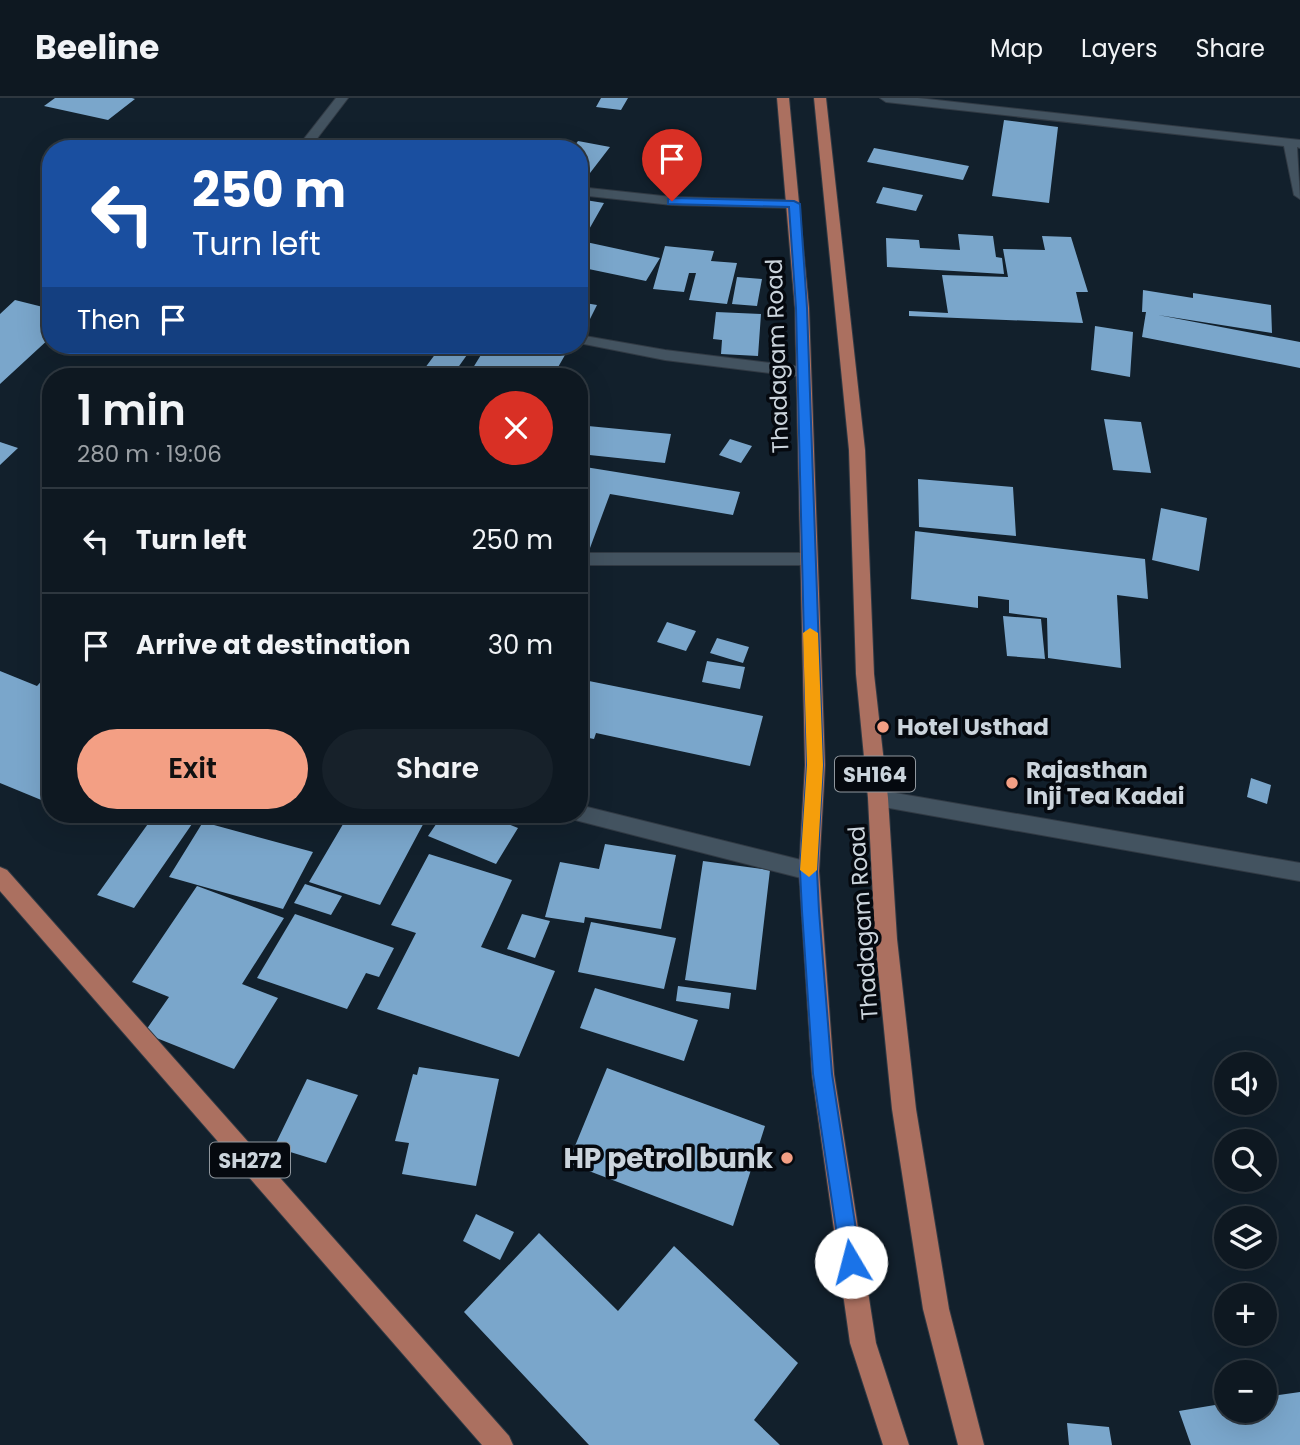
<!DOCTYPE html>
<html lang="en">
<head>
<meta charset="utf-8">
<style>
  body { margin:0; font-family:Poppins,sans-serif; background:#17212a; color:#f1f3f6; height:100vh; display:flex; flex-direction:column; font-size:26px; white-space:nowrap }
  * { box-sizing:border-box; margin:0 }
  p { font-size:23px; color:#9ba0a5 }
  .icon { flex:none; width:38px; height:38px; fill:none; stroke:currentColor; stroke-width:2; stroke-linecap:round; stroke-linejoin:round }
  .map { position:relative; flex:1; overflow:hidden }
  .sheet { position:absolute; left:42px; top:270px; width:546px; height:455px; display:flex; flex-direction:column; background:#0e1821; border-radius:28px; box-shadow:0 7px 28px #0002,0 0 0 2px #2e373f }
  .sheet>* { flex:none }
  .top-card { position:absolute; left:42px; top:42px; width:546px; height:214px; border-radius:28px; box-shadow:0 7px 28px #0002,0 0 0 2px #2e373f; background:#1a4fa0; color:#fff; overflow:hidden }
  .controls { position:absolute; left:1214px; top:954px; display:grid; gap:14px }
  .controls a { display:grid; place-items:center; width:63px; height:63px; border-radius:50%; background:#0e1821; box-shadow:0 7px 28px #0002,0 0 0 2px #2e373f; font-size:35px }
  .pin { position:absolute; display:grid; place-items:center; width:60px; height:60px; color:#fff; margin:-72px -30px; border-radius:50% 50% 50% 0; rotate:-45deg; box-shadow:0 0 7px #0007 }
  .pin .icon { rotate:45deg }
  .me { position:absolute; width:77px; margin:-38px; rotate:352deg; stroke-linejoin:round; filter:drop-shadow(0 0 5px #0008) }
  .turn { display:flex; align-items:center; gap:24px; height:147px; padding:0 35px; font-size:32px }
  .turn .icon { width:91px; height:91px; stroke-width:2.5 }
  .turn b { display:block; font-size:49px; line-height:60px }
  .then { display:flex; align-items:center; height:66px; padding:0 35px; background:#0003; gap:14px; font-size:26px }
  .round { display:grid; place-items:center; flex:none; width:74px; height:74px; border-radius:37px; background:#17212a }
  .overview { display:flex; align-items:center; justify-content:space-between; height:119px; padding:0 35px }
  h1 { font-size:42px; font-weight:600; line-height:52px }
  .action { display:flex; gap:14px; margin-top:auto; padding:14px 35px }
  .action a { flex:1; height:80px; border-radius:42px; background:#f39f84; color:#111; font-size:28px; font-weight:600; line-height:80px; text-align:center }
  .action a+a { background:#17212a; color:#f1f3f6 }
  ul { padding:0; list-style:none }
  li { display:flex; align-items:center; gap:21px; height:105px; padding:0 35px; border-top:2px solid #2e373f }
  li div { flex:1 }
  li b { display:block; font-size:26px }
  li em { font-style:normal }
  header { display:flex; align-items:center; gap:42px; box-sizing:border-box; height:98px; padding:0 35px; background:#0e1821; border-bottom:2px solid #2e373f }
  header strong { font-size:33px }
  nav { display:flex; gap:38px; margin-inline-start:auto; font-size:24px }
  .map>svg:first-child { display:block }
  .building { fill:#7aa6cb }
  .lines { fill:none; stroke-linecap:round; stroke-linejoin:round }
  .service-casing { stroke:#313a44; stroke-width:2 }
  .minor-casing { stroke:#313a44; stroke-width:2 }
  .primary-casing { stroke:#313a44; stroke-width:2 }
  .service { fill:#435360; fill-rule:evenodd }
  .minor { fill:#435360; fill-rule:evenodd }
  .primary { fill:#ab7060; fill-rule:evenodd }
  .route { fill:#1a73e8; stroke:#114b97; stroke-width:2 }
  .slow { fill:#f59e0b }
  .poi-dot { fill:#f39f84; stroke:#05090f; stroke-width:2.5 }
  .labels { text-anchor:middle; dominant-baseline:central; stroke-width:7; stroke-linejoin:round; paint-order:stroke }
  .shield { fill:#05090f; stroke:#90979e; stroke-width:2 }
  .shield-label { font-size:21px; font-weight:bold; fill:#cbd4dc }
  .street-label { font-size:23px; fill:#cbd4dc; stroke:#05090f }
  .poi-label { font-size:23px; font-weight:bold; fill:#cbd4dc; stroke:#05090f; text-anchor:start }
  .near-poi-label { font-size:28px; font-weight:bold; fill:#cbd4dc; stroke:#05090f; text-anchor:end }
</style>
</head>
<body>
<header>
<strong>Beeline</strong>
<nav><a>Map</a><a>Layers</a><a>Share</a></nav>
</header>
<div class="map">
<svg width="1300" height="1347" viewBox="0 0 1300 1347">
  <rect width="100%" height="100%" fill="#12202c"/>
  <!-- building -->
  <path class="building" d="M55,0h77l3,1 -27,21 -64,-14z
    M601,0h27l-7,12 -25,-3z
    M1004,22l54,7 -9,76 -57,-7z
    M578,43l32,6 -20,26 -11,-2v-22h-7z
    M874,50l95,18 -6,14 -96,-18z
    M883,89l40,8 -7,16 -40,-8z
    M579,101l25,4 -25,44z
    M958,136l35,2 3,21 6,1 2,16 -117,-7 -1,-29 33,2 1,8 40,2z
    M1042,138l29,1 17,55h-12l7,31 -174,-7v-5l39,2 -6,-38 66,2 -5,-28 42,1z
    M586,144l74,16 -14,23 -67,-14v-15z
    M665,148l49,5 -3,10 26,2 -10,41 -38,-4 7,-27h-7l-5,19 -31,-3z
    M737,179l25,2 -5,27 -25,-2z
    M1143,192l50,8v-5l78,12 1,28 -114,-18 142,27v26l-158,-31 4,-25h-4z
    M15,202l36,9v28l-51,47v-70z
    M579,204l18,3 -13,26h-5z
    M716,214l45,2 -3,42 -37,-2 1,-14 -9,-1z
    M1095,228l38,6 -3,45 -39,-7z
    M442,247h32l-22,31h-33z
    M487,247h66l16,3 -16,28h-85z
    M1104,321l37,3 10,51 -38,-3z
    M588,328l83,8 -6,29 -85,-9z
    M730,341l22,7 -11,17 -22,-8z
    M0,344l18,6 -18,17z
    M579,368l161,26 -7,23 -123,-21 -20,54 -11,-2z
    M918,381l95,8 3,49 -97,-9z
    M1161,410l46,10 -8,53 -47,-11z
    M915,433l230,28 3,40 -31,-4 4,73 -73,-10 -1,-40 -38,-5v-13l-31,-4v12l-67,-9z
    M1003,518l38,3 4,40 -38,-3z
    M667,524l29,9 -10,20 -29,-9z
    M717,540l32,9 -6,16 -33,-10z
    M707,563l38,6 -5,22 -38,-7z
    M0,573l37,15 10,-11 4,2v127l-51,-21z
    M579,581l184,37 -13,50 -154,-33 -2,6 -15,-3z
    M1251,680l20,7 -4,19 -20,-7z
    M155,716l37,10 -58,84 -37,-13z
    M349,716l79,1 -48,90 -71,-23z
    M443,716h40l35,14 -22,36 -68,-28z
    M203,724l110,30 -30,57 -114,-32z
    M605,746l71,11 -15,74 -76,-12 -1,6 -39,-6 15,-55 39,7z
    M429,756l83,26 -31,67 74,24 -36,86 -142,-48 39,-76 -25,-8z
    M703,763l67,9 -14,120 -71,-10z
    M305,786l37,12 -11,19 -37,-12z
    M197,788l87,32 -42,66 36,14 -44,71 -90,-36 25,-36 -37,-15z
    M295,816l99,34 -15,29 -13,-4 -19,36 -90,-31z
    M522,816l28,7 -15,37 -28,-9z
    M591,824l85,16 -12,51 -86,-17z
    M678,888l53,7 -2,16 -53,-8z
    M595,890l103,32 -14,41 -104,-33z
    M419,969l80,12 -23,107 -74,-12 7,-31 -14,-2 18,-67 4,1z
    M607,970l158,58 -32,100 -165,-63z
    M307,981l51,16 -32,68 -52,-16z
    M476,1116l38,18 -14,28 -37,-19z
    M539,1135l79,78 56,-65 124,117 -44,57 26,25h-191l-125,-133z
    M1300,1294v53h-109l-12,-34 48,-8v7h38v-13z
    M1067,1325l42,4 3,18h-43z"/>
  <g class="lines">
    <defs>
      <path id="service" d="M336,0h12l-39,51h-13z"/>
      <path id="minor" d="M880,0h38l382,42v8l-3,-1 3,52 -6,-4 -10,-49 -398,-44z
        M579,89l93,10 122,3 6,4 -6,4 -122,-3 -93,-10z
        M579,237l86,15 138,17 7,5 -7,5 -138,-17 -86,-17z
        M579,455h229l8,6 -8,6h-229z
        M878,692l422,73v18l-422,-75 -7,-2 -3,-6 3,-6z
        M579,707l230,57 7,3 3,6 -3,6 -7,3 -230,-59 -7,-2 -2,-5h9z"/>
      <path id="primary" d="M777,0h12l20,210 16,457 -6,106 15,203 42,269 33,102h-26l-33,-102 -38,-269 -13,-203 6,-106 -10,-457z
        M814,0h12l39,352 9,224 14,124 9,141 19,170 33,200 35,136h-26l-35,-136 -31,-200 -17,-170 -7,-141 -12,-124 -7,-224z
        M0,769l7,3 502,566 4,9h-31l-482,-554z"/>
    </defs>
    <!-- service casing -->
    <use href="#service" class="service-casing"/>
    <!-- minor casing -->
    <use href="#minor" class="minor-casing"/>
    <!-- primary casing -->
    <use href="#primary" class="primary-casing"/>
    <!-- service -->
    <use href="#service" class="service"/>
    <!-- minor -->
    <use href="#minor" class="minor"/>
    <!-- primary -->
    <use href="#primary" class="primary"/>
  </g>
  <!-- route -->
  <path class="route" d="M672,100l122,3 6,3 7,104 16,457 -6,106 2,40 13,163 29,188 -3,7 -7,3 -7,-3 -3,-7 -28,-188 -11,-163 -2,-40 7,-106 -11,-457 -7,-101 -121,-3v-5z"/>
  <!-- slow -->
  <path class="slow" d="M810,530l8,5 5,132 -6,105 -8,7 -9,-7 7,-105 -4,-132z"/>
  <!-- markers -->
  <g class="poi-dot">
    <circle cx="883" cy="629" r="7"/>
    <circle cx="1012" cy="685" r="7"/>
    <circle cx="787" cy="1060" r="7"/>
  </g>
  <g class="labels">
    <!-- shield labels -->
    <g class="shield">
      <rect x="835" y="658.5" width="80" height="35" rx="5"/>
      <rect x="210" y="1044.5" width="80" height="35" rx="5"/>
    </g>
    <g class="shield-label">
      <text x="875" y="676">SH164</text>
      <text x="250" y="1062">SH272</text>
    </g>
    <!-- street labels -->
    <g class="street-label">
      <text transform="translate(777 258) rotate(-92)">Thadagam Road</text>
      <text transform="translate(863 825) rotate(-94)">Thadagam Road</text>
    </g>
    <!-- poi labels -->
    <g class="poi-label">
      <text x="897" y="629">Hotel Usthad</text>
      <text x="1026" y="672">Rajasthan<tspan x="1026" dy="26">Inji Tea Kadai</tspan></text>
    </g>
    <!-- near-poi labels -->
    <g class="near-poi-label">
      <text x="773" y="1060">HP petrol bunk</text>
    </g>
  </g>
</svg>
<div class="controls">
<a><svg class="icon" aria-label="sound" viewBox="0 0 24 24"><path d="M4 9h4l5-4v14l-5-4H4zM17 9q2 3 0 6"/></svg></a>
<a><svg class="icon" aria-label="search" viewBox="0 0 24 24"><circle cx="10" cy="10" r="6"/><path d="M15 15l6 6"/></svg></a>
<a><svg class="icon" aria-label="layers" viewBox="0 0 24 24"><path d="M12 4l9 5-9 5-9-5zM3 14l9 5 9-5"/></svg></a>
<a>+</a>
<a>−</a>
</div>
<div class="pin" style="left:672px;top:103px;background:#d93025"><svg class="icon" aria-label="arrive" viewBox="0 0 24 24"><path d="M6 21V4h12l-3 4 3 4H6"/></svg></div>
<svg class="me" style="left:851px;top:1164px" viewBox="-20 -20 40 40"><circle r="19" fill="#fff"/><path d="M0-13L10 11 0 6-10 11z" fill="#1a73e8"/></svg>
<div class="top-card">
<div class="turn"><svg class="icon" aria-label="left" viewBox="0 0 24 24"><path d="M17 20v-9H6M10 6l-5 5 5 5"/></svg><div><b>250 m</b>Turn left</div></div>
<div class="then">Then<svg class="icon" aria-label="arrive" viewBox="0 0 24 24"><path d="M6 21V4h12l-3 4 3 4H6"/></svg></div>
</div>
<section class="sheet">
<div class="overview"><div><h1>1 min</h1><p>280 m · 19:06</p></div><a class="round" style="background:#d93025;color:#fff"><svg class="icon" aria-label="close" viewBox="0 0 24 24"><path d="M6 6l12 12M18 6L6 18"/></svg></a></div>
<ul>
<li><svg class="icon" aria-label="left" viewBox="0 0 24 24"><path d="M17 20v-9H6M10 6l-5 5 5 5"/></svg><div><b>Turn left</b></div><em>250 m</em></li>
<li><svg class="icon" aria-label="arrive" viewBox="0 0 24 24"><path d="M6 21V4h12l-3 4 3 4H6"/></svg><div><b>Arrive at destination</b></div><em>30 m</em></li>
</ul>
<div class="action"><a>Exit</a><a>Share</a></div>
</section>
</div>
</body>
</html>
